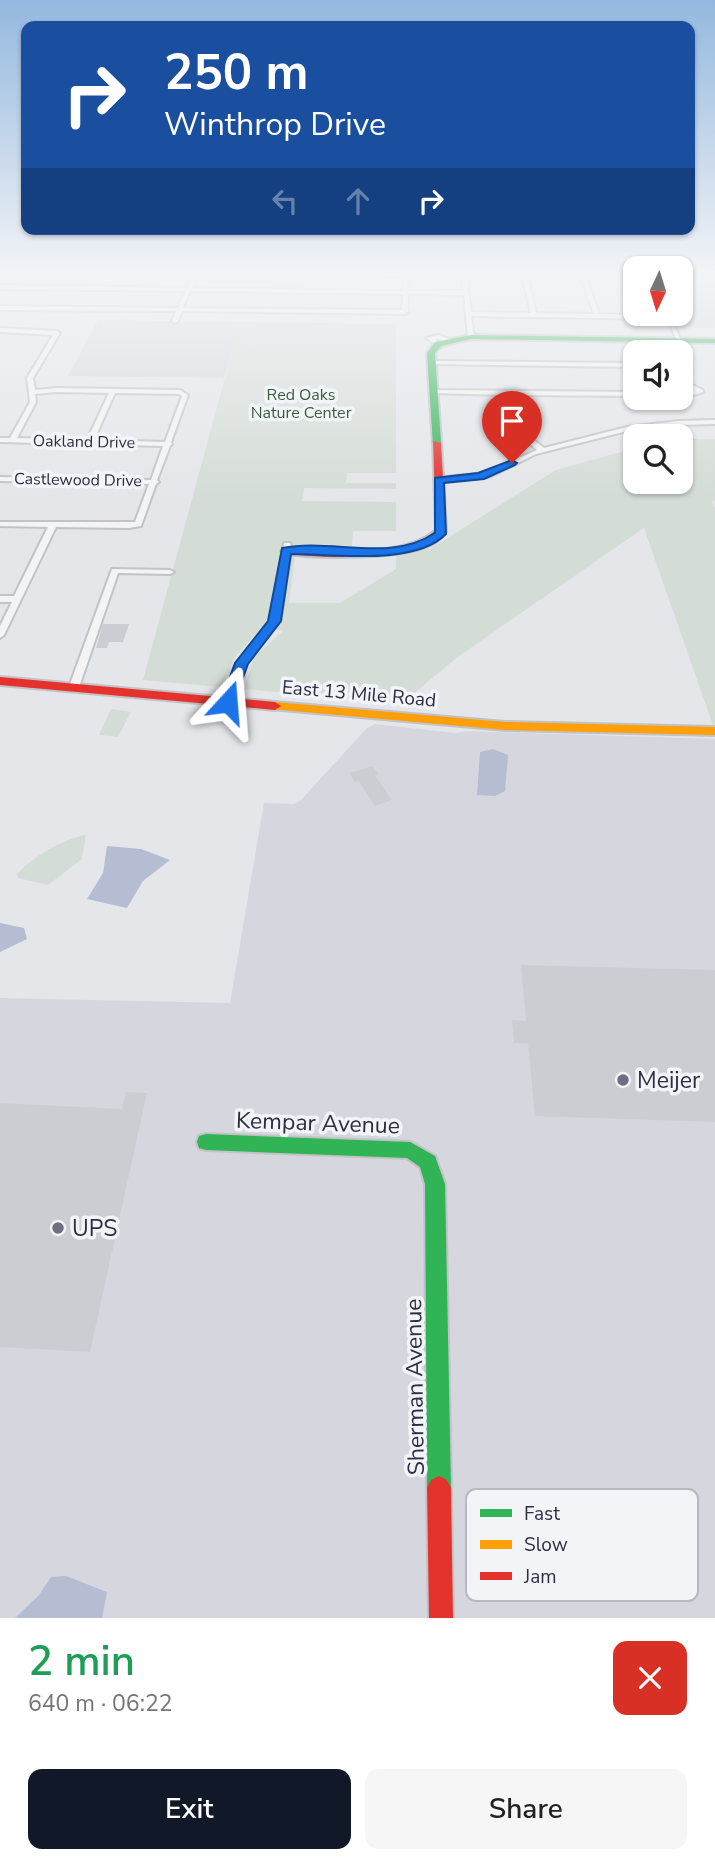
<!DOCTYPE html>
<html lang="en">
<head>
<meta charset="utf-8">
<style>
  body { margin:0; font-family:"Nunito Sans",sans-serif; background:#f6f6f6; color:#222; height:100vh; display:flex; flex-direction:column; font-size:26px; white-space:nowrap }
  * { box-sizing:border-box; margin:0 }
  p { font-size:23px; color:#767676 }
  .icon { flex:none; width:38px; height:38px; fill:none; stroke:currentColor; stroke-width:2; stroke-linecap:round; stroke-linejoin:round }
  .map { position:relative; height:1618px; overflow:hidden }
  .drawer { display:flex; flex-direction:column; background:#fff; flex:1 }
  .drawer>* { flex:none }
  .banner { position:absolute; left:21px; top:21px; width:674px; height:214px; border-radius:14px; box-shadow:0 2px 5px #0004; background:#1a4fa0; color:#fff; overflow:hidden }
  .needle { width:46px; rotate:184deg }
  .buttons { position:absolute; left:623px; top:256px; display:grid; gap:14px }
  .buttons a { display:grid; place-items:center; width:70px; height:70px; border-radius:14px; background:#fff; box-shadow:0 2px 5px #0004; font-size:35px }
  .pin { position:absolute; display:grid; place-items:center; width:60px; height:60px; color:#fff; margin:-72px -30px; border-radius:50% 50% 50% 0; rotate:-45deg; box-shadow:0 0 7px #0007 }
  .pin .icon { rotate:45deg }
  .me { position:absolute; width:77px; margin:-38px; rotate:19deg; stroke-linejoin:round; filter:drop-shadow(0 0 5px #0008) }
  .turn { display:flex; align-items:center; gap:24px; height:147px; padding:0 28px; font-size:32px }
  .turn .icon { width:91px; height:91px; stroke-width:2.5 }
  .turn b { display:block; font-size:49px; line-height:60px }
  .lanes { display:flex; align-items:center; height:66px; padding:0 28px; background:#0003; justify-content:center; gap:35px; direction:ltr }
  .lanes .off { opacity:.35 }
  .round { display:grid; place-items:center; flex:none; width:74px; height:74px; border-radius:14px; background:#f6f6f6 }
  .summary { display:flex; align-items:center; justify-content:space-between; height:119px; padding:0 28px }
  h1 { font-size:42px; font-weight:600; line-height:52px; color:#1e9e55 }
  .action { display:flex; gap:14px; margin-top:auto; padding:14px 28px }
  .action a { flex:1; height:80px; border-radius:14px; background:#111827; color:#fff; font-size:28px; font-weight:600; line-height:80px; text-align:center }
  .action a+a { background:#f6f6f6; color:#222 }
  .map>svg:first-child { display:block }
  .built { fill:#d6d7de }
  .green { fill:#d4dcd6 }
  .water { fill:#b5bdd2 }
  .building { fill:#cccdd2 }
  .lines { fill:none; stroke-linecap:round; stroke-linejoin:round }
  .street-casing { stroke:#c2c3c6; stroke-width:4 }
  .fast-casing { stroke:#c2c3c6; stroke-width:4 }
  .slow-casing { stroke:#c2c3c6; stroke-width:4 }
  .jam-casing { stroke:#c2c3c6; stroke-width:4 }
  .street { fill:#f4f4f6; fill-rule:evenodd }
  .fast { fill:#30b455; fill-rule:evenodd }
  .slow { fill:#ff9f0a; fill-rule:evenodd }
  .jam { fill:#e5322d; fill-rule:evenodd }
  .route { fill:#1a73e8; stroke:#114b97; stroke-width:2 }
  .poi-dot { fill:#6d6f7d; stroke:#f3f4f8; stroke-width:2.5 }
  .labels { text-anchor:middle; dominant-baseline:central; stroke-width:7; stroke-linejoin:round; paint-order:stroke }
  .far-park-label { font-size:16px; fill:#3a5d3c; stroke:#f3f4f8 }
  .far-street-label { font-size:16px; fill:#2c2f42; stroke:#f3f4f8 }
  .street-label { font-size:19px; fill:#2c2f42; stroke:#f3f4f8 }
  .near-poi-label { font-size:23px; fill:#2c2f42; stroke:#f3f4f8; text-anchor:start }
  .near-street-label { font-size:23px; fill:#2c2f42; stroke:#f3f4f8 }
  .key { fill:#f3f4f8; stroke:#b7b9c1; stroke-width:2 }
  .key-label { font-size:19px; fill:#2c2f42 }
</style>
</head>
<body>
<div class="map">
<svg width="715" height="1618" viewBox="0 0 715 1618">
  <rect width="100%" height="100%" fill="#e5e6ea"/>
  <!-- built -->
  <path class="built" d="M681,272h34v56l-47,-1 -4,-8 6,-1 -2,-5h13z
    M98,320l142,2 -16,56 -156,-2z
    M375,724l80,9 10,-2 250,8v879h-715v-620l230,5 34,-200 30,1 6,-3 67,-73z"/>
  <!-- green -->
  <path class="green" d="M240,322l156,2v149h-49l-1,10h50v6l-92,-1 -2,13 94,1v29h-43l-1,15h-56l-7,57h51l56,-34v-13l34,-7 126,-79 79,-22v33h46v-42h34v61l-3,2 3,6v223l-71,-203 -185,128 -57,47 -158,-14 10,-32 29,-26 -20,-5 -29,32 -13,29 -78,-7z
    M111,709l20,3 -13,25 -19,-2z
    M86,834l-4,25 -34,26 -30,-7 -1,-4c19,-20 42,-32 69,-40z"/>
  <!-- water -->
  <path class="water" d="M493,749l15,6 -3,36 -10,5 -18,-1 3,-43z
    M107,846l34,3 29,11 -27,21 -16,27 -40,-9 16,-26z
    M0,923l24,5 3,11 -27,13z
    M66,1576l41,16 -5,26h-87l24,-23 12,-18z"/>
  <!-- building -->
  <path class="building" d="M103,624h26l-6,18h-14l-2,6h-11z
    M373,766l6,9 -4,1 17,24 -17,6 -16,-25 -4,1 -6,-9z
    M521,965l194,5v152l-180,-6 -7,-73h-14l-2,-23 14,1z
    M126,1092l21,1 -57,259 -90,-5v-244l122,6z"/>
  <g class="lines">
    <defs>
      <path id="street" d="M194,272h5l-7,16 211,3v-14l-1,-1 -163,-2 -3,-2h167l6,4 -1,15h55l-2,-19h5l5,40 60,1 -10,-41h5l10,41 58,1 -15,-42h5l15,42 57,1 2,-2h6l-7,6 -186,-3 3,21 -3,2 -3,-2 -4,-42 -56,-1v18l-3,2 -223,-3 -4,10 -3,2 -3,-2 4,-10 -176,-1v-4l178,2 7,-17 -185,-2v-4l187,3zM190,291l213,3 -1,16 -219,-2z
        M671,327h4l6,14h-4z
        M0,328l57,3 3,2 -27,45 2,12 21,-2 124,2 8,5 -17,47 1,2 -2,2 -13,34 2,2 -3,2 -15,42 -12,2 -73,-1 -52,108 -4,3v-12l12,-24h-12v-6h14l34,-69 -48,-1v-4h135l14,-38 -149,-3v-4l151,3 12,-34 -163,-4v-4h10l20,-36 -3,-24 26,-43 -53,-3zM56,392l53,1 -22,47 -70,-2 19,-36 -1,-8zM115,393l64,1 3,2 -17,46 -71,-2z
        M439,335l12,5 -3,2 -13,-3 6,5 -3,2 -12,-8z
        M681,350c9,8 14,22 7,33l15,7v2l-9,3 -13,-4v-8l5,-9 -5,-22h-3z
        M432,361l203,2v4l-205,-3v-2z
        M433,390l202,2v4l-124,-1 6,32 27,21 83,-21 51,-6 37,-1v4l-37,1 -51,6 -91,23 -47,23 -51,5h-3v-4l50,-5 52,-23 -26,-22 -7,-33 -73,-2 -1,-1z
        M284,543h6l1,2 -12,76 -33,42 -13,39 -5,3 -3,-1 -2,-2 14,-39 34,-42z
        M112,569l58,1 4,2 -4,2 -52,-1 -39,114 -5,3 -3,-1 -2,-2z"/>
      <path id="fast" d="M471,335l244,4v4l-244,-4 -30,7 -6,7 6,90 -8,2 -6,-92 8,-11z
        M206,1134l204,8 25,14 10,28 6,304 -4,8 -8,4 -8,-4 -4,-8 -2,-304 -5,-17 -13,-9 -201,-8 -7,-2 -2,-6 2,-6z"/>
      <path id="slow" d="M275,702l230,20 210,5v8l-210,-5 -234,-21 -2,-3z"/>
      <path id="jam" d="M433,441l8,2 5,88c-3,4 -7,9 -12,12 -27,17 -120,16 -152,10l-1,-2 5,-3c42,1 117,12 150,-18z
        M0,677l275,25 6,4 -6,4 -275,-25z
        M439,1476l8,4 4,8 2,130h-24l-2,-130 4,-8z"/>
    </defs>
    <!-- street casing -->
    <use href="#street" class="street-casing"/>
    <!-- fast casing -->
    <use href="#fast" class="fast-casing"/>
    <!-- slow casing -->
    <use href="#slow" class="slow-casing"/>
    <!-- jam casing -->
    <use href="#jam" class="jam-casing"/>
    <!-- street -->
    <use href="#street" class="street"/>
    <!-- fast -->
    <use href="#fast" class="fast"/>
    <!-- slow -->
    <use href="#slow" class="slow"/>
    <!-- jam -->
    <use href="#jam" class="jam"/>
  </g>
  <!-- sky -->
  <linearGradient id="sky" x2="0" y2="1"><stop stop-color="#93b8df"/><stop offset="0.55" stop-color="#f3f4f6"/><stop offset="1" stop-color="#f3f4f6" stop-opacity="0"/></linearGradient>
  <rect width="715" height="498" fill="url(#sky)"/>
  <!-- route -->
  <path class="route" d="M512,460l5,3 -2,2 -31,14 -40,4 2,51c-31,32 -112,20 -155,20l-10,67 -33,43 -15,41h-10l-2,-3 14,-39 33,-42 14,-73c50,-10 108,15 153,-15v-55l43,-5z"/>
  <!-- markers -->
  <g class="poi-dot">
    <circle cx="623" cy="1080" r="7"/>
    <circle cx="58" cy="1228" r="7"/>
  </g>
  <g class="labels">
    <!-- far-park labels -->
    <g class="far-park-label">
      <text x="301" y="395">Red Oaks<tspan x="301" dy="18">Nature Center</tspan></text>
    </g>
    <!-- far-street labels -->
    <g class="far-street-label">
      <text transform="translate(84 442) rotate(1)">Oakland Drive</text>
      <text transform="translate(78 480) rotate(1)">Castlewood Drive</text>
    </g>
    <!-- street labels -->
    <g class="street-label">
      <text transform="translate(359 694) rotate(5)">East 13 Mile Road</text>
    </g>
    <!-- near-poi labels -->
    <g class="near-poi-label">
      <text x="637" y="1080">Meijer</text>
      <text x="72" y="1228">UPS</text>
    </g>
    <!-- near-street labels -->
    <g class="near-street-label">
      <text transform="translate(318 1123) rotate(2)">Kempar Avenue</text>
      <text transform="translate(415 1387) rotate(-91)">Sherman Avenue</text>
    </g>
  </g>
  <!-- legend -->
  <rect x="466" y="1489" width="232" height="112" rx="10" class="key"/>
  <rect x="480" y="1509" width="32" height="8" fill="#30b455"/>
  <rect x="480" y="1540" width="32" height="9" fill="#ff9f0a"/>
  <rect x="480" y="1572" width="32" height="8" fill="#e5322d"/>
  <g class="key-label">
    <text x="524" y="1520">Fast</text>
    <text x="524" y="1551">Slow</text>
    <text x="524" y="1583">Jam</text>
  </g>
</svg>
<div class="buttons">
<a><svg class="needle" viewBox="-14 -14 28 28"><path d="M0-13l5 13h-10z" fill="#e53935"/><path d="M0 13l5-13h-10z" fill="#767676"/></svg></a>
<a><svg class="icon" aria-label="sound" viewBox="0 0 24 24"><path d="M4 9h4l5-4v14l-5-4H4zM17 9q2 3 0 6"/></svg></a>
<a><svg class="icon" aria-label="search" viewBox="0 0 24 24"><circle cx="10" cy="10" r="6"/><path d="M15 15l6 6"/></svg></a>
</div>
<div class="pin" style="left:512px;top:463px;background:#d93025"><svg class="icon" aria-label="arrive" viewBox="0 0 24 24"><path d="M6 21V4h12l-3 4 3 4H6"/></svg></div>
<svg class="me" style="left:228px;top:702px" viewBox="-20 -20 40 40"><path d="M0-17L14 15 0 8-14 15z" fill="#1a73e8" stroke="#fff" stroke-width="4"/></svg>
<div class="banner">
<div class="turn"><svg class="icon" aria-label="right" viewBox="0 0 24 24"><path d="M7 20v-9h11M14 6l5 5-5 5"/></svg><div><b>250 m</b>Winthrop Drive</div></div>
<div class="lanes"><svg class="icon off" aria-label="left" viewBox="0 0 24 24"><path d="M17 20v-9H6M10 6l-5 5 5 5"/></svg><svg class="icon off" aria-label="ahead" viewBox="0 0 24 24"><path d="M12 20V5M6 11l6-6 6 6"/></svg><svg class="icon" aria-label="right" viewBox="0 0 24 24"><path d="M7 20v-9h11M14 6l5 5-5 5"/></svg></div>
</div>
</div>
<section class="drawer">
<div class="summary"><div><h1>2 min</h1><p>640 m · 06:22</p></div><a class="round" style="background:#d93025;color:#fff"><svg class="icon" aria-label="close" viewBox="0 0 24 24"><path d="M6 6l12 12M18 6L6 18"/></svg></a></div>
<div class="action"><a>Exit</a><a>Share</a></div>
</section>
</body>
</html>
